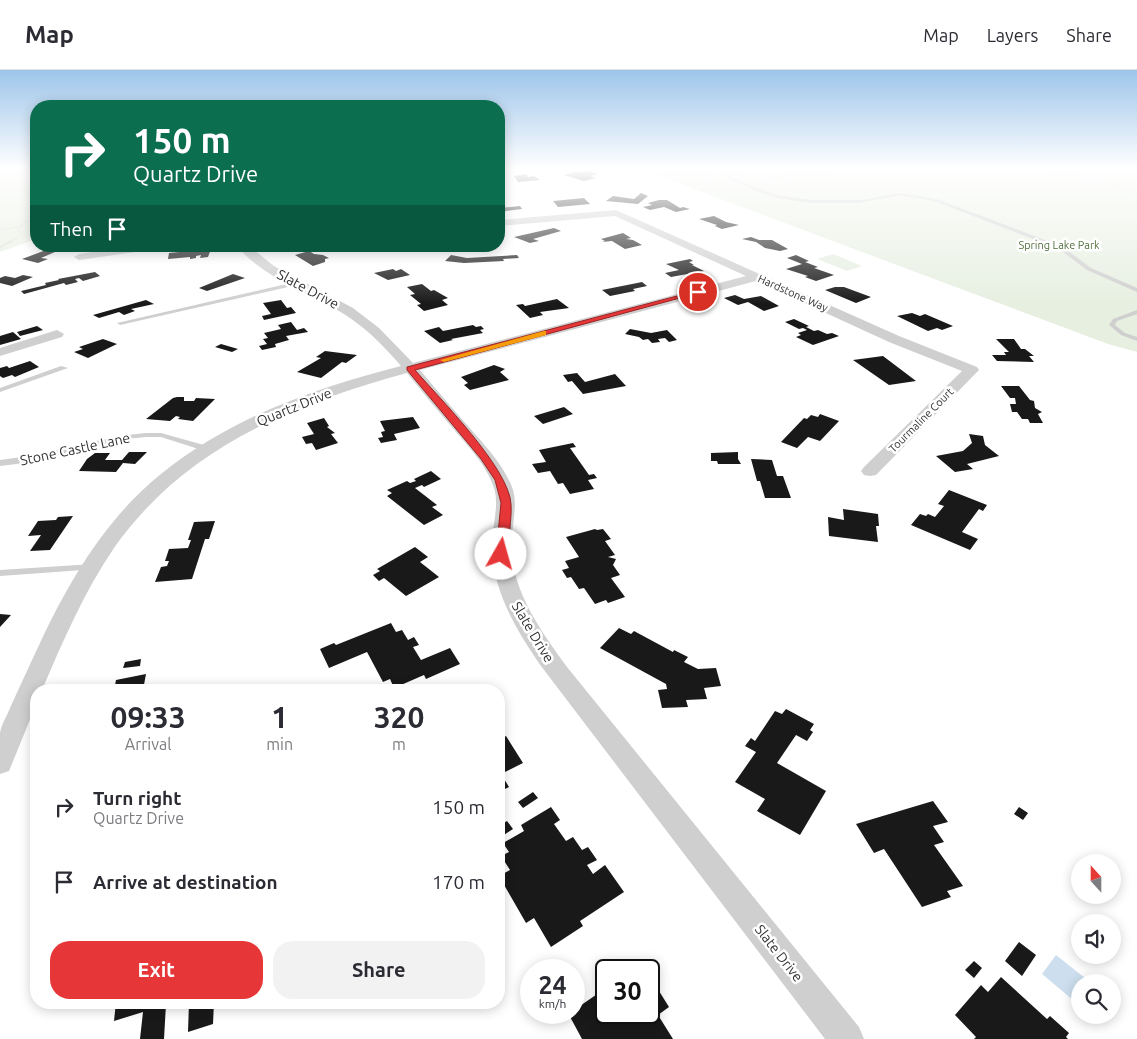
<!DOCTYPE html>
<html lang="en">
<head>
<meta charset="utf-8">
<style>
  body { margin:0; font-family:Ubuntu,sans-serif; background:#f2f2f3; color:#2b2b33; height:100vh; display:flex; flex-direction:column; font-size:19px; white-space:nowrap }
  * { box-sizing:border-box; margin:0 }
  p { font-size:16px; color:#7c7c81 }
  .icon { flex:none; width:28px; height:28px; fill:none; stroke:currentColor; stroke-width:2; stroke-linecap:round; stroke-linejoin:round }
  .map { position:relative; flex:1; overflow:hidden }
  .details { position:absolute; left:30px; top:614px; width:475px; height:325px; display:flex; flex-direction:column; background:#fff; border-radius:20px; box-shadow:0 2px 12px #0003 }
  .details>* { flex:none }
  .hud { position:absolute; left:30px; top:30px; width:475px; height:152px; border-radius:20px; box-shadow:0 2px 12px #0003; background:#0b6e4f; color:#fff; overflow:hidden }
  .needle { width:32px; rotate:339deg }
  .tools { position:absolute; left:1071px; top:784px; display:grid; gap:10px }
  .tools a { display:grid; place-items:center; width:50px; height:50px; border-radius:50%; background:#fff; box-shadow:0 2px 12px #0003; font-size:25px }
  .speed { position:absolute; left:520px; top:889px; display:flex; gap:10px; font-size:25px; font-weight:700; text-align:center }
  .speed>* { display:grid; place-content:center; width:65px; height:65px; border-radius:50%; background:#fff; box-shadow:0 2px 12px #0003; line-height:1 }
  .speed small { font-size:12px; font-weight:400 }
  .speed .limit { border:2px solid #111; border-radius:8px; background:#fff; color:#111 }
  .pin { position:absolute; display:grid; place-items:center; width:42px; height:42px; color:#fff; margin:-21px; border:2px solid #fff; border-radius:50%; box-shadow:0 1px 5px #0007 }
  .me { position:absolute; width:55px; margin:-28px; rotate:7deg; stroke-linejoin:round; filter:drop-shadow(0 0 4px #0008) }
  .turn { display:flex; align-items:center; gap:18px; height:105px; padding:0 20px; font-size:22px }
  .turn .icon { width:65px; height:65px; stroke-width:2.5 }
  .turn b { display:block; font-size:35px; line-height:42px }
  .then { display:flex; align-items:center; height:48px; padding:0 20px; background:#0003; gap:10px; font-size:19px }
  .eta { display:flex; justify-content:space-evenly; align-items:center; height:85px; text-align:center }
  .eta b { font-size:30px; font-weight:600; line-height:35px }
  .cta { display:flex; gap:10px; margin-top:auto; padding:10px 20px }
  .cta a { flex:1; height:58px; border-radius:20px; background:#e73637; color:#fff; font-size:20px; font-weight:600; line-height:58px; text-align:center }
  .cta a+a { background:#f2f2f3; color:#2b2b33 }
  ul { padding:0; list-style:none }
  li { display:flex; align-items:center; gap:15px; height:75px; padding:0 20px }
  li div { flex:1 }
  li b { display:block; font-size:19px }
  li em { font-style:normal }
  header { display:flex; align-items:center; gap:30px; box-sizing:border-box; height:70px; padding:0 25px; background:#fff; border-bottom:1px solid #e1e1e2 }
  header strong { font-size:24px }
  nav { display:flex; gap:28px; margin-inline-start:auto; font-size:18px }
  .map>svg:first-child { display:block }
  .green { fill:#e7efe1 }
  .water { fill:#cddfee }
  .building { fill:#191919 }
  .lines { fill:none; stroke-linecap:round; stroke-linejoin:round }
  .path-far1 { stroke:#cfcfcf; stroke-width:1; stroke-dasharray:1 1; stroke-linecap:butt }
  .path { stroke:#cfcfcf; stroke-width:2; stroke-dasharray:1 1; stroke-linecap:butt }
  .lane { fill:#cfcfcf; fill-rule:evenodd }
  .street { fill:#cfcfcf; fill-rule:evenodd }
  .route { fill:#e73637; stroke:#962324 }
  .slow { fill:#f59e0b }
  .labels { text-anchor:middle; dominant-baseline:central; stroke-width:5; stroke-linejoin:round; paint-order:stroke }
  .far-park-label { font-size:11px; fill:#526f3e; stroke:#fff }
  .far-street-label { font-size:11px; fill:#323232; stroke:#fff }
  .street-label { font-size:14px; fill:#323232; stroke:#fff }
</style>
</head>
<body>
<header>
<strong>Map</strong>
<nav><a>Map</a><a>Layers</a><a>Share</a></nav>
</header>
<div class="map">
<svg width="1137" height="969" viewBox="0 0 1137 969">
  <rect width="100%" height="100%" fill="#fff"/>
  <!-- green -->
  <path class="green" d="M0,99h36v70l-36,13z
    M640,99h497v183l-29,-8z
    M833,184l29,12 -15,5 -30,-12z"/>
  <!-- water -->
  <path class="water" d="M1056,885l34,27h-10v24l-38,-32z"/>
  <!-- building -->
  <path class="building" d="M588,101l10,3 -8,2 6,2 -12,3 -20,-6 10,-3z
    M526,104l2,3 6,-1 6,4 -22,2 -4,-6z
    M641,123l7,3 -10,8 -32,-3 7,-5 21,3z
    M584,128l6,6 -32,3 -5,-6z
    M659,130h8l13,8 3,-1 7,2 -14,3 -12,-5 -14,3 -7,-3 9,-2 -4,-2z
    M520,136l2,3 -23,3v-4z
    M714,146l12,6 13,3 -17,4 -7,-3 2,-1 -18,-6z
    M554,158l7,3 -28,8 6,2 -9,2 -16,-6z
    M623,163l8,5 -5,1 7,1 9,5 -17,4 -13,-8 -10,1 3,-1 -4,-2z
    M751,167l8,3h13l16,9 -8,2 -15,-3 -9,-6 -14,-3z
    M211,179l-3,8 -8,1 1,-3 -5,1v2l-6,1v-2l-22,2 1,-6z
    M46,180l9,2 -14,6 7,1 -10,4 -16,-4z
    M309,181l5,3 9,1 6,3 -4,1v3l-12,4 -18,-11z
    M451,185l16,3 50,-3 2,3 -16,1 1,2 -40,2 -19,-2z
    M796,185l13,6 -4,1 13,5 -4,1 20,7 -18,6 -11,-4 3,-1 -22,-7 16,-5 -15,-6z
    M690,189l3,2 -4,1 5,3h-2l12,6 -33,6 -6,-4 14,-3 -13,-6z
    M393,199l3,2 5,-2 9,6 -22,5 -14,-7z
    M95,202l5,4 -17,5 -4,-3 -4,1 3,3 -12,3 -2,-2 -40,11 -3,-3 25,-6 -1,-2 14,-3 -1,-1z
    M233,204l12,4 -38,13 -8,-3z
    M23,205l10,2 -21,9 -12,-3v-5l5,-2 10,2z
    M642,212l5,4 -14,3 2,2 -25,5 -8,-6z
    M422,214l9,7 3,-1 14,8 -6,2 6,5 -24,6 -7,-6 4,-1 -11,-9 5,-1 -8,-7z
    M835,217h9l27,10 -15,6 -31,-13z
    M735,225l9,4 17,-3 18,10 -15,5 -16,-9 -10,3 -14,-7z
    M557,229l12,9 -29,4 3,3 -13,3 -14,-13 7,-1 2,2z
    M146,230l8,4 -23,5 4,2 -11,4 -5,-3 -20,6 -6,-3z
    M281,230l6,8 4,-1 5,6 -32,7 -2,-4 9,-2 -8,-11z
    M912,243l8,3 5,-2 28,12 -11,4 -5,-2 -9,3 -31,-15z
    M794,249l15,7 -3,1 8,4 4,-1 9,4 5,-1 7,3 -26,9 -17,-8 5,-2 -3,-2 9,-3 -4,-2 -4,1 -14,-7z
    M291,252l6,8 7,-2 4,4 -22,4 3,4 -14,4 1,3 -14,3 -3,-4 8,-2 -4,-5 5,-1 -4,-5 17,-4 -3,-4z
    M473,255l3,2 5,-1 3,3 -4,1 3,3 -32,6 2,1 -13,3 -16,-12 15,-4 4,4z
    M37,256l6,4 -23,6 -3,-4z
    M630,259l21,4 16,-3 10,10 -8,2 -4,-4 -7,1 2,3 -8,1 -4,-4 -5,1 -4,-3 -14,-3z
    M13,262l8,7 -21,6v-9z
    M103,269l14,5 -29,14 -14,-6 9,-3 -4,-2z
    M996,269h18l7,10h4l9,7h-5l5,6 -37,-1 -5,-6h14l-2,-3h5z
    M221,274l17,5 -6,3 -17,-5z
    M325,281l32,4 -11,8 -4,-1 -21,16 -24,-6 24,-14 -5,-1z
    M883,286l33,25 -27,4 -36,-25z
    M30,291l9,6 -24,10 -3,-2 -9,3 -3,-2v-8l7,-2 2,2z
    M494,295l11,4 -5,3 9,8 -39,10 -6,-5 4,-2 -7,-6z
    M577,303l8,9 30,-8 11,12 -43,8 -11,-13 -4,1 -5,-7z
    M1001,316h18l11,14 4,1 1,7 7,4 -4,2 5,9h-13l-2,-4h-6l-5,-7h-5l-2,-8h6l-1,-6h-5z
    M177,327h7v4h10l2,-3 19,1 -22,22 -15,-2 2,-2 -4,-1 -6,5 -24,-2 27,-21z
    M564,337l9,7 -30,10 -9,-8z
    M820,344l19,7 -19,20 -12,-4 -11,11 -16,-6 23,-24 3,1 4,-4 7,2z
    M413,347l7,11 -26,6 3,6 -16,3 -3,-5 5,-1 -2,-5 4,-1 -5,-10z
    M324,348l5,8 -2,1 8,6 -4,1 7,9 -22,7 -4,-7 -6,1 -4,-7 12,-3 -7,-11z
    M969,364l14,2 2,9 14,11 -32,8 6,5 -18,3 -19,-16 27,-5 9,-8z
    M573,373l3,4 -6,1 19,27 5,-1 3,4 -9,2 6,9 -24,5 -7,-11 -5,1 -8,-13 -12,2 -6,-9 14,-2 -7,-12z
    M129,382h18l-12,12 -12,-1 -7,9 -37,-1 8,-12 8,-6h15l-5,7h17z
    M738,382v7l3,5h-23l-1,-3h-6v-8z
    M751,389l21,1 5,16h6l8,22h-26l-5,-17h-3z
    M431,401l10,8 -17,8 -2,-2 -7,3 22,17 -5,2 11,8 -19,10 -37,-29 5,-3 -5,-3 20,-9 3,2 6,-2 -2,-2z
    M949,420l38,15 -4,6 -4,-2 -17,23 16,7 -8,11 -59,-25 9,-11 6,2 2,-2 7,3 9,-11 -6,-2z
    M843,439l35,5 1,12h-3l2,16 -49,-6 -1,-19 16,3z
    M73,446l-23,34 -20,1 11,-16 -13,1 10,-15 18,-1 2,-3z
    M215,451l-6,18h-4l-13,40 -37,3 6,-15 6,-1 2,-5h-4l4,-12 19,-1 3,-8h-3l6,-18z
    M595,459l2,1 6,-1 8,10 -6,2 10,14 -7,2 8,2 -3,6 7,10 -9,3 14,19 -17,6 -2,-3 -11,4 -11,-16 -5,1 -8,-12 -4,1 -5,-8 7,-2 -4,-7 14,-4 -13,-20z
    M415,477l13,10 -8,5 19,15 -33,19 -22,-18 -5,3 -6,-6 7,-4 -3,-2z
    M0,544l11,1 -11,12z
    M391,553l5,9 6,-2 6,10 6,-3 5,8 -6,2 8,13 29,-12 10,16 -34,15 -2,-4 -30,13 -4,-9 -7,3 -16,-30 -38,16 -9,-19 14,-6 2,2z
    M619,558l12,6 3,-3 39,21 1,-2 14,7 -4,5 14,7 18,-1 5,18 -17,2 3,11 -21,1 2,7 -26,1 -4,-18 9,-1 -1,-5 -66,-36z
    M141,589l-1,7 -17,2 2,-6z
    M146,604l-3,16h-29l2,-10z
    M786,639l28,15 -4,6 3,2 -6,9 -11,-6 -19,28 49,28 -26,44 -43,-24 8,-12 -30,-17 21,-30 -11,-6 6,-8 4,3 20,-30 7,3z
    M506,666l17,27 -22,11 8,13 -10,5v-52z
    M533,722l5,6 -15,10 -5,-6z
    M933,731l15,21 -15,4 11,16 -10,3 29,41 -16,5 4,6 -29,10 -38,-58 -10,4 -18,-29z
    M551,737l9,13 -6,4 12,17 7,-4 9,13 6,-3 9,13 -10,5 6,9 12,-9 19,27 -44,29 3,5 -32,21 -17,-29 -8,5 -27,-47 11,-6 -9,-14 8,-4 -6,-9 21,-12 -3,-6z
    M1019,737l9,6 -5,7 -9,-6z
    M507,751l6,8 -14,9v-12z
    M1019,872l17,13 -14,21 -17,-15z
    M639,890l6,10h-22z
    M974,891l8,7 -8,10 -9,-8z
    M649,905l20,32 -11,8 15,24h-91l-14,-26 6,-1v-2l32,-22v24h43z
    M1001,907l46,42 3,-3 19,17 -3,4 2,2h-94l2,-2 -21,-22 26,-30 7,7z
    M116,932h55l-5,2 -2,35h-24l3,-27 -29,9z
    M192,932h22l-1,22 -25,8 1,-29z"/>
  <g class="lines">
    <!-- path-far1 -->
    <path class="path-far1" d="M659,99l58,8
      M1047,99l31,6 59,18
      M767,111h3l-2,-3 58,-6 6,-3
      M0,160l21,-4
      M9,172l7,-3 4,-5 -2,-4 4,-6 14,-6"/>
    <!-- path -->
    <path class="path" d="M0,177l12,-6"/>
    <!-- lane -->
    <path class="lane" d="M736,99h5l-13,6 2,1 32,14 16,5 34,5h50l38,-7 37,6 126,48 28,21 46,20v4l-50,-22 -28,-21 -125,-48 -34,-6 -42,8h-46l-35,-5 -18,-6 -32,-14 -2,-5z
      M295,212l3,2 -1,1 -177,40 -3,-2z
      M1137,240v4l-20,7 -2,4 10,8 12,4v4l-16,-6 -12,-10 4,-6z
      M61,296l7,2 -68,24v-4z
      M146,363h15l50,14 1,2 -4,3 -47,-15h-15l-21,2 -100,24 -25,3v-6c49,-5 97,-23 146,-27z
      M93,494l4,1 1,2 -1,2 -97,7v-6z"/>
    <!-- street -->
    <path class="street" d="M616,140l283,126 78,31 2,3 -103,105 -6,1 -6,-1 -3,-4 3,-4 98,-96 -73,-29 -133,-61 -336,89c15,18 31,37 47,55 16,18 36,39 45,62 7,19 -1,40 -1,60 2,46 30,84 56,120l292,360 5,12h-39l-284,-373c-24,-35 -48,-74 -49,-118 -1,-20 8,-40 2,-60 -7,-23 -28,-44 -43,-62 -15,-17 -29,-35 -44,-53 -114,31 -223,75 -293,175 -30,44 -51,93 -72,142h-6v15l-27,66 -9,3c0,-13 0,-28 0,-41 1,-8 7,-17 10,-25 10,-22 20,-44 30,-65 29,-62 67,-126 121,-169 69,-56 154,-86 240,-108 -17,-20 -35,-38 -57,-52 -35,-23 -80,-35 -107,-68h12l25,20 79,42 26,20 34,35 333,-87 -131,-60 -116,10v-6z
      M132,176h29l-5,3 -77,11 -5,-3 5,-3z
      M57,260l7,4 -2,3 -62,19v-8z"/>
  </g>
  <!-- sky -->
  <linearGradient id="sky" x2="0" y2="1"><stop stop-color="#9dc5ea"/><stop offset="0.42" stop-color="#fff"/><stop offset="1" stop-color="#fff" stop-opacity="0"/></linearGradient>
  <rect width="1137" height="234" fill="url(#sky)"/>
  <!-- route -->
  <path class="route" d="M696,221l6,1 -287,78c25,29 94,98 96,134 1,16 -3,34 -4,50l-2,3h-8l-1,-3 5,-51 -6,-23 -14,-21 -74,-89v-3z"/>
  <!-- slow -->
  <path class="slow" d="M544,261h2v4l-102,27 -4,-2z"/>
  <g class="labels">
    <!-- far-park labels -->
    <g class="far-park-label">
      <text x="1059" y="175">Spring Lake Park</text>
    </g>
    <!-- far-street labels -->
    <g class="far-street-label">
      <text transform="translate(793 223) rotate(24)">Hardstone Way</text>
      <text transform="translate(921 350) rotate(-45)">Tourmaline Court</text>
    </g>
    <!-- street labels -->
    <g class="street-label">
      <text transform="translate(308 219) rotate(28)">Slate Drive</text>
      <text transform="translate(294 337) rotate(-22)">Quartz Drive</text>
      <text transform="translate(75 379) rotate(-12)">Stone Castle Lane</text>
      <text transform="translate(533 562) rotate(59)">Slate Drive</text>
      <text transform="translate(779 883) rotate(52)">Slate Drive</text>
    </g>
  </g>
</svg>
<div class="tools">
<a><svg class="needle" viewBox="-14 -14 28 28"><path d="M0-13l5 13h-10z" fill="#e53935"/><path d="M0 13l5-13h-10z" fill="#7c7c81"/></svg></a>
<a><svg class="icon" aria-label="sound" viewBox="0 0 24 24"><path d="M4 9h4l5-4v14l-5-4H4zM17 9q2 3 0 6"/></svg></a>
<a><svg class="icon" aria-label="search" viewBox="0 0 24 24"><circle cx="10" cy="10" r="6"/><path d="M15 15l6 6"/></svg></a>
</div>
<div class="speed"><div>24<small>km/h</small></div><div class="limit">30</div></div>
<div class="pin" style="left:698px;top:222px;background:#d93025"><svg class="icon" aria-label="arrive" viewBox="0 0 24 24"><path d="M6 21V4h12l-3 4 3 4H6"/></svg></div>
<svg class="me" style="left:501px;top:484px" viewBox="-20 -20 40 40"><circle r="19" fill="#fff"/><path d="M0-13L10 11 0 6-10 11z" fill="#e73637"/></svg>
<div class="hud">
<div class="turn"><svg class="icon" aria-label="right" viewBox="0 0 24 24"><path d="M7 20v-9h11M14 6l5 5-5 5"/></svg><div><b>150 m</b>Quartz Drive</div></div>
<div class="then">Then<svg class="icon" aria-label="arrive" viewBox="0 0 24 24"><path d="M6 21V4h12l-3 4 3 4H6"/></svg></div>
</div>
<section class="details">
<div class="eta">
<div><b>09:33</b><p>Arrival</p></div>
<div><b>1</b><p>min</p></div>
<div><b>320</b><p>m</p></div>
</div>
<ul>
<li><svg class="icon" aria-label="right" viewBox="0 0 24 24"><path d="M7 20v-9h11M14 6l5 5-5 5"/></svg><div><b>Turn right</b><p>Quartz Drive</p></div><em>150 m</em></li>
<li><svg class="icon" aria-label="arrive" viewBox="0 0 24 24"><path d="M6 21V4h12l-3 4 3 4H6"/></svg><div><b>Arrive at destination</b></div><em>170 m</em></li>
</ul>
<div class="cta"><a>Exit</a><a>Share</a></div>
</section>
</div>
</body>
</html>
